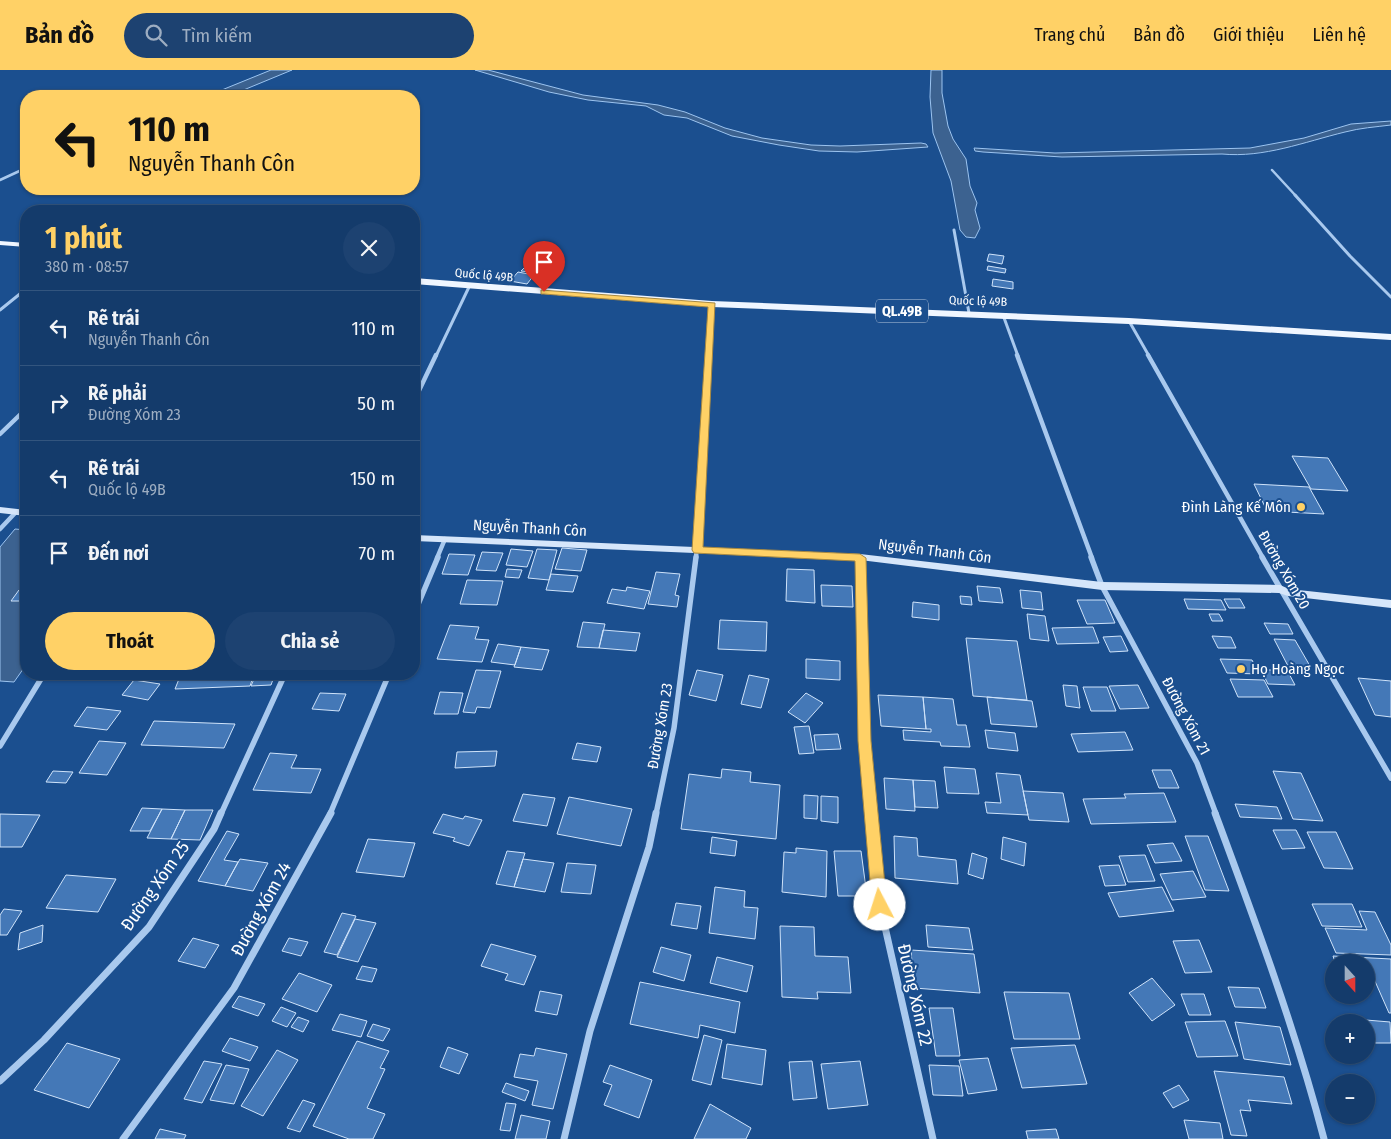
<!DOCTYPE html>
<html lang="vi">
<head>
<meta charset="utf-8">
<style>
  body { margin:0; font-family:"Fira Sans Condensed",sans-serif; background:#1d4271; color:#f1f3f6; height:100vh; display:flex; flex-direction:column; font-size:19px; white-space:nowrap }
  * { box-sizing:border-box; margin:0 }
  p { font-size:16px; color:#9dadc1 }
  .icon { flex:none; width:28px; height:28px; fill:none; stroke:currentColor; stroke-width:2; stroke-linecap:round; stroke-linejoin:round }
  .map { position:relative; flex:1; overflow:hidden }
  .drawer { position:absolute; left:20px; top:135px; width:400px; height:475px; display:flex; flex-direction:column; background:#143b6b; border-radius:20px; box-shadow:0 1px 4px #0004,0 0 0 1px #33557e }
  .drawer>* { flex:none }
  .hud { position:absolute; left:20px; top:20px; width:400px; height:105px; border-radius:20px; box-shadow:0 1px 4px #0004,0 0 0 1px #33557e; background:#ffd166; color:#111; overflow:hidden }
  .needle { width:32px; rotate:159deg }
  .tools { position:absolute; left:1325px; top:884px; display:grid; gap:10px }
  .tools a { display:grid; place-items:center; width:50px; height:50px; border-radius:50%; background:#143b6b; box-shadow:0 1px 4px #0004,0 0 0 1px #33557e; font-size:25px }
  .pin { position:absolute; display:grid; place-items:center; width:42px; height:42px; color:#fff; margin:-51px -21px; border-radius:50% 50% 50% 0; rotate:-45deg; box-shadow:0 0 5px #0007 }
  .pin .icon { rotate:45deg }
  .me { position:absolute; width:55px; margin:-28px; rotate:355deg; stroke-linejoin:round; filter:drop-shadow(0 0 4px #0008) }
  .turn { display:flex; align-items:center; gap:18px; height:105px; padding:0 25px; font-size:22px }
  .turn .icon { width:65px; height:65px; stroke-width:2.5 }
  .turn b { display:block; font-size:35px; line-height:42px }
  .round { display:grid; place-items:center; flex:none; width:52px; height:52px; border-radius:26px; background:#1d4271 }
  .overview { display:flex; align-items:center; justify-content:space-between; height:85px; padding:0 25px }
  h1 { font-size:30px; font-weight:700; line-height:38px; color:#ffd166 }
  .primary-button { display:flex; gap:10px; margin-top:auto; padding:10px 25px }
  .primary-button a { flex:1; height:58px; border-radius:30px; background:#ffd166; color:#111; font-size:20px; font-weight:700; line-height:58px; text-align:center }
  .primary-button a+a { background:#1d4271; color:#f1f3f6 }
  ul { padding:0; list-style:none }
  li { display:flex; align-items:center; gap:15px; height:75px; padding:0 25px; border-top:1px solid #33557e }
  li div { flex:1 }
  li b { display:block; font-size:19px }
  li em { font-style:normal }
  header { display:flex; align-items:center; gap:30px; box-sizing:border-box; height:70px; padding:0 25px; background:#ffd166; color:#111 }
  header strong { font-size:24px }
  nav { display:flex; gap:28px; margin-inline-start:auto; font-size:18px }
  .search { width:350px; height:45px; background:#1d4271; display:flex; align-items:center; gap:12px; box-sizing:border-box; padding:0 18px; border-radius:28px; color:#9dadc1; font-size:19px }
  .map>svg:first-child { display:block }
  .water { fill:#3c6290; stroke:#9cc4f0 }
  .building { fill:#4478b7; stroke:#cfe3fa }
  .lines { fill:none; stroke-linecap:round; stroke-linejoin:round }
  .street-far4 { stroke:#a9c9ee; stroke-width:2.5 }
  .street-far3 { stroke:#a9c9ee; stroke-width:3 }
  .street-far2 { stroke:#a9c9ee; stroke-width:4.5 }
  .street-far1 { stroke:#a9c9ee; stroke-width:5.5 }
  .street { stroke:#a9c9ee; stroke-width:7 }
  .secondary { fill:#d6e6fa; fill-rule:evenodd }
  .primary { fill:#f0f6ff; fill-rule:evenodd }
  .route { fill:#ffd166; stroke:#a68842 }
  .poi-dot { fill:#ffd166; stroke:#1b4f8f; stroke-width:2 }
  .labels { text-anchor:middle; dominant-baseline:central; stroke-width:4; stroke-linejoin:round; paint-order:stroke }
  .far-street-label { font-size:12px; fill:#fff; stroke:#1b4f8f }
  .shield { fill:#1b4f8f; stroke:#bbcadd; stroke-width:1 }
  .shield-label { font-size:14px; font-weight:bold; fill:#fff }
  .poi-label { font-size:15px; fill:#fff; stroke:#1b4f8f; text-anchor:end }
  .street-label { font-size:15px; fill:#fff; stroke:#1b4f8f }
  .near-street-label { font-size:18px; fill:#fff; stroke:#1b4f8f }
</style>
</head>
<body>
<header>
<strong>Bản đồ</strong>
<div class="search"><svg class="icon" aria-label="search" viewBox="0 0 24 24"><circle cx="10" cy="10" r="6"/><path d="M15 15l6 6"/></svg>Tìm kiếm</div>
<nav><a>Trang chủ</a><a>Bản đồ</a><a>Giới thiệu</a><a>Liên hệ</a></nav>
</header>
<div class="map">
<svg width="1391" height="1069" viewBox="0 0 1391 1069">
  <rect width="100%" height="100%" fill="#1b4f8f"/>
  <!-- water -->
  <path class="water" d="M271,0h21l-63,26h-22z
    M475,0h13l95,25 75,10 27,7 40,16 37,10 49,7 29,1 81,-3 5,1 2,3 -71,5 -38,-1 -40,-6 -47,-9 -45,-18 -23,-3 -18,-9 -58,-6 -39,-8z
    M931,0h11v23l6,33 5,13 13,20 4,27 7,17 -2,7 5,18 -5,10 -9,-1 -6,-7 -9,-49 -18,-48 -3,-36z
    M1391,51v4c-16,2 -31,3 -46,7 -41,10 -81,26 -123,22l-160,3 -79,-5 -8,-1 -1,-3 81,5 195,-5 54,-10 47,-14z
    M15,459l11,1v135l-12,17 -14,-1v-134z"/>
  <!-- building -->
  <path class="building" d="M989,184l15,2 -2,8 -15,-3z
    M535,186l15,3 -4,3 -15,-2z
    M530,192l15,2 -8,9 -16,-2z
    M988,196l18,3 -1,4 -18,-3z
    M518,202l16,3 -7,9 -17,-3z
    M993,209l20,3v7l-21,-3z
    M1292,386l36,2 20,33 -37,-2z
    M1254,414l55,3 15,27 -57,-3z
    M562,478l25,2 -6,21 -26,-2z
    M511,479l22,2 -6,16 -21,-2z
    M537,479l20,1 -8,30 -21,-2z
    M482,482l21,1 -7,18 -20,-1z
    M449,484l26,1 -7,20 -26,-1z
    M507,499l15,1 -3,8 -14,-1z
    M787,499l27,1 1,33 -29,-2z
    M656,502l24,2 -5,21 4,1 -2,11 -29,-3z
    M551,504l27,2 -5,16 -27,-2z
    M467,510l36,1 -6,24 -37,-1z
    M821,515l31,1 1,21 -31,-1z
    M977,516l23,2 3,15 -24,-2z
    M627,517l23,4 -6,18 -37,-6 5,-14 14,2z
    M19,520h7v11h-15z
    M1020,520l21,2 2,18 -21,-2z
    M960,526l11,1 1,8 -11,-1z
    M1184,529l37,1 5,10 -38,-1z
    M1224,529h16l5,9h-16z
    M1077,530h28l10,23 -28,1z
    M913,532l26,3v15l-27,-3z
    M1027,544l18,2 4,25 -19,-2z
    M1209,544h10l4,7h-11z
    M720,550l47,2 -1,29 -48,-2z
    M583,552l22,2 -6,24 -22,-1z
    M1264,553l24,1 5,10h-23z
    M450,555l29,2 -4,12 14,1 -7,22 -45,-3z
    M1093,557l6,16 -42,1 -5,-16z
    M603,560l37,3 -4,18 -37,-3z
    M1121,566l7,15 -18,1 -7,-15z
    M1212,566l19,1 5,11h-18z
    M966,568l51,3 10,59 -54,-4z
    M1274,569l21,1 15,26h-22z
    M498,574l23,3 -6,18 -24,-3z
    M521,577l28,3 -7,20 -28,-3z
    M806,589l34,2v19l-34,-2z
    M1220,589l32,1 7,14 -32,-1z
    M476,600l25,1 -11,37 -13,-1 -2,6 -12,-1z
    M697,600l26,5 -7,26 -27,-6z
    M1261,600h26l8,15 -27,-1z
    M181,604h73l-4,12 -75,3z
    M256,604h19l-4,11 -20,1z
    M749,605l20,4 -8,29 -20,-4z
    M1358,608l33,3v36l-16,-2z
    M1230,609l34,1 9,17h-35z
    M134,610l26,4 -12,16 -26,-5z
    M1063,615l14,1 3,22 -14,-2z
    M1138,615l11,23 -29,1 -11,-23z
    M1083,617h24l9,24h-25z
    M440,622l23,1 -5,21h-24z
    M320,623l26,1 -7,17 -27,-2z
    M806,623l17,10 -18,20 -17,-11z
    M878,625l45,2 3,32 -45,-3z
    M923,627l30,2 4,26h9l4,22 -29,-1 -1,-4 -36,-2 -1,-10 28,2v-3h-5z
    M987,627l45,4 5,26 -46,-3z
    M87,637l34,4 -14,19 -33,-4z
    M154,651l81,3 -11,24 -83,-3z
    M809,656l5,27 -15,1 -5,-27z
    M985,660l30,3 3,18 -30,-3z
    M1125,662l8,18 -55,2 -7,-18z
    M838,664l3,15 -25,1 -2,-15z
    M99,671l27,2 -19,32 -28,-2z
    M577,673l24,4 -4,15 -25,-3z
    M497,681l-2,15 -40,2 2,-16z
    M270,683l27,2 -6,13 30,1 -10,24 -58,-3z
    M944,697l31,2 4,25 -32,-1z
    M722,699l29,3 -1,10 30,3 -4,54 -95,-10 8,-55 32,4z
    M1152,700h19l8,18h-20z
    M53,701l20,1 -7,11 -20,-1z
    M1273,701l28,2 22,48 -30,-2z
    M996,703l24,2 8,40 -41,-2 -2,-11 16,1z
    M884,708l29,2 2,31 -29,-2z
    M913,710l22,1 3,27 -23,-1z
    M1023,721l40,2 6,29 -40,-2z
    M1164,723l12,29 -85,2 -8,-25 43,-1 -2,-4z
    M523,724l32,4 -8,28 -34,-5z
    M804,725l14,1 -1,23 -13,-1z
    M821,726l17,1v26l-17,-2z
    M569,727l63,12 -11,37 -64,-12z
    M1235,734l42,3 5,12 -42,-2z
    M142,738l20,1 -12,22h-20z
    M162,739l23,1 -14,29 -24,-1z
    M185,740h28l-13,30 -29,-1z
    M0,744l40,1 -18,32h-22z
    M443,744l20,5 2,-3 17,4 -13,26 -16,-5 2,-3 -22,-5z
    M1273,760h23l9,18 -23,1z
    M227,761l12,3 -15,26 14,2 -13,24 -27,-5z
    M1307,762h29l17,37 -29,-1z
    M894,766l23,2 1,18 38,4 2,24 -63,-6z
    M1185,766h23l21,55 -24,-1z
    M712,767l25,4 -2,15 -25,-3z
    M1003,767l23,6 -2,23 -23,-7z
    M368,769l47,4 -11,34 -48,-5z
    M1173,773l9,18 -27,2 -8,-18z
    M796,778l31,3 -1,46 -44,-5 2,-40 12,1z
    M507,781l18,2 -11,34 -18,-3z
    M834,781h27l6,45h-29z
    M972,783l15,5 -4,21 -15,-5z
    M1145,785l10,26 -27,1 -9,-26z
    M240,789l28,4 -15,28 -28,-5z
    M523,789l31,4 -9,29 -31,-5z
    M567,793l29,2 -5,29 -30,-2z
    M1119,795l7,20 -21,1 -6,-20z
    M1193,801l13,26 -34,3 -12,-26z
    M66,805l50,4 -18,33 -52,-4z
    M715,817l30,4 -1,16 14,1 -3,31 -46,-6z
    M1162,817l12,24 -55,6 -11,-24z
    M676,833l25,3 -4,23 -26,-4z
    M1312,834h40l10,23 -40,-1z
    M4,839l18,2 -15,24h-7v-20z
    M1359,841l16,1 16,33v10l-55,-2 -11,-25 42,2z
    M342,843l14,3 -19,39 -13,-3z
    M355,849l21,4 -18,39 -21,-5z
    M43,855l-1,17 -24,8 2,-17z
    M926,855l43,3 4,22 -45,-3z
    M780,856l34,1 1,29 33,1 3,36 -34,-1 1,7 -36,-2z
    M193,868l26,7 -14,23 -27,-7z
    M289,868l19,4 -7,14 -19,-5z
    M1199,870l13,32 -27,1 -12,-32z
    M491,874l45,12 -12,29 -19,-5 3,-6 -27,-8z
    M661,877l30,8 -7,26 -31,-9z
    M911,880l63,4 6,39 -66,-5z
    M1333,886l58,3v54h-2l-15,-34h-8v-17h-31z
    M717,887l36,9 -6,26 -37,-9z
    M362,896l15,3 -5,13 -16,-3z
    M299,903l33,12 -15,27 -35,-13z
    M1152,908l23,27 -23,16 -23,-28z
    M640,912l100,20 -5,31 -35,-8 -2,13 -68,-14z
    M1228,917l31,1 7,20 -31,-1z
    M540,921l22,4 -5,20 -22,-4z
    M1004,922l65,1 11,46h-66z
    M1181,924h23l7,21h-22z
    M239,926l26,8 -7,12 -26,-9z
    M281,937l15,6 -9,14 -15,-6z
    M929,938h24l7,48h-24z
    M340,944l27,7 -6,16 -29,-7z
    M298,947l11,4 -6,11 -12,-5z
    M1366,950l24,2 1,21h-16z
    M1225,951l13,35 -41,1 -12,-35z
    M1235,952l45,5 11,38 -47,-6z
    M373,954l17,5 -7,12 -16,-5z
    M704,965l18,5 -11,45 -19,-5z
    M230,968l28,9 -8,14 -28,-10z
    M357,971l32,10 -9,17 5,1 -18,39 18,6 -12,25h-24l-36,-13z
    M67,973l53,16 -31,49 -55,-18z
    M727,974l39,6 -4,35 -40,-7z
    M1075,975l12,39 -65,4 -11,-40z
    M448,977l20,7 -9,20 -19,-7z
    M536,978l31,6 -14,55 -21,-4 6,-24 -24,-4 6,-23 14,2z
    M277,980l21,10 -35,56 -22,-10z
    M988,988l9,32 -29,4 -9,-34z
    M204,991l18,3 -20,39 -18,-4z
    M812,991l5,37 -24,2 -4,-38z
    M860,991l8,44 -40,4 -7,-45z
    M226,995l23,4 -15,35 -24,-4z
    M610,995l42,15 -13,38 -35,-13 8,-20 -9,-3z
    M929,995l30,1 4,30 -30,-1z
    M1214,1001l70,6 8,27 -44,-4 3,11 -11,-1 7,26 -16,-1z
    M506,1013l23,8 -4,10 -23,-9z
    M1179,1015l10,15 -16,8 -10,-15z
    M303,1030l12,4 -15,28 -13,-4z
    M506,1033l10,1 -6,27 -10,-1z
    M710,1034l41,24 -5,11h-52z
    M521,1045l29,6 -4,18h-31z
    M1184,1050l36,3 3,16h-34z
    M160,1059l26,6 -2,4h-29z
    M1056,1059l3,10h-31l-2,-8z"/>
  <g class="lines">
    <!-- street-far4 -->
    <path class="street-far4" d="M1272,100l24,26
      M0,110l26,-12"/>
    <!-- street-far3 -->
    <path class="street-far3" d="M1295,125l55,61 41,41
      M954,160l15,83
      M0,240l26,-21
      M1003,245l15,41
      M1129,251l20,35
      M436,286l33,-69
      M709,286l3,-52"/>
    <!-- street-far2 -->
    <path class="street-far2" d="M1017,285l75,203
      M1148,285l115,203
      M414,331l22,-46
      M0,364l26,-25
      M0,459l16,-17
      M437,488l8,-19
      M696,488l13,-203"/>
    <!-- street-far1 -->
    <path class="street-far1" d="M860,487l5,184 7,73
      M1091,487l11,29 95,177 19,51
      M1262,487l129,221
      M414,544l24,-57
      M0,676l44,-72
      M221,744l64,-140
      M330,744l59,-140
      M656,744l18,-86 22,-171"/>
    <!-- street -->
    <path class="street" d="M872,743l8,92 53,234
      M1215,743c40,108 80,215 109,326
      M0,1011l44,-41 105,-113 65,-98 7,-16
      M123,1069l111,-151 97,-175
      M564,1069l26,-108 59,-184 7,-34"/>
    <!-- secondary -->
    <path class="secondary" d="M0,437l26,3v6l-26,-3z
      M414,465l446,19 242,28 178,3 9,4 102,11v8l-103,-12 -9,-3 -177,-3 -242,-30 -446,-19z"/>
    <!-- primary -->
    <path class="primary" d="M0,171l26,2v4l-26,-2z
      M414,208l298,23 417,17 262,16v6l-262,-16 -417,-17 -298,-23z"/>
  </g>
  <!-- route -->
  <path class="route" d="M541,220l174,13 -12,244 157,7 6,4 5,183 16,164 -2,5 -5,2 -5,-2 -3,-5 -14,-164 -3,-180 -161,-8 -2,-3 16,-243 -164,-13h-3z"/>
  <!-- markers -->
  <g class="poi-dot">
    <circle cx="1301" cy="437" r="5"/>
    <circle cx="1241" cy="599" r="5"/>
  </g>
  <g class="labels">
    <!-- far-street labels -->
    <g class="far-street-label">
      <text transform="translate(484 205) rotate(5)">Quốc lộ 49B</text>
      <text transform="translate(978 231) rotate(2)">Quốc lộ 49B</text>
    </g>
    <!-- shield labels -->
    <rect class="shield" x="876" y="229.5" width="52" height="23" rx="4"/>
    <g class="shield-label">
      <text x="902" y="241">QL.49B</text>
    </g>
    <!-- poi labels -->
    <g class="poi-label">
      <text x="1291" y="437">Đình Làng Kế Môn</text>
      <text x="1251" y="599" text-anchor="start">Họ Hoàng Ngọc</text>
    </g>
    <!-- street labels -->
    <g class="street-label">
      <text transform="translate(530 458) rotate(3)">Nguyễn Thanh Côn</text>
      <text transform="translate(935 481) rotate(7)">Nguyễn Thanh Côn</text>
      <text transform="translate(1284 500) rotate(60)">Đường Xóm 20</text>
      <text transform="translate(1186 646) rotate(62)">Đường Xóm 21</text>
      <text transform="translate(660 656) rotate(-80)">Đường Xóm 23</text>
    </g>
    <!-- near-street labels -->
    <g class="near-street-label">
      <text transform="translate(155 816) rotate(-55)">Đường Xóm 25</text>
      <text transform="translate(261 839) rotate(-61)">Đường Xóm 24</text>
      <text transform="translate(915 925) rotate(77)">Đường Xóm 22</text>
    </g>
  </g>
</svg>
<div class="tools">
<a><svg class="needle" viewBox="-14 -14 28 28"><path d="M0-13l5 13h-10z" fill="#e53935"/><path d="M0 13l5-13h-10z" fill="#9dadc1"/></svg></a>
<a>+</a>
<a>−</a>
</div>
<div class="pin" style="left:544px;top:222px;background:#d93025"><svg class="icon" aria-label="arrive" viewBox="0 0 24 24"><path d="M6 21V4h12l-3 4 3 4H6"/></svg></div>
<svg class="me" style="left:880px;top:835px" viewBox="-20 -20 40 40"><circle r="19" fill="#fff"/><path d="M0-13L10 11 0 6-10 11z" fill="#ffd166"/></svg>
<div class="hud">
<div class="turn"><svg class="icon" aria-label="left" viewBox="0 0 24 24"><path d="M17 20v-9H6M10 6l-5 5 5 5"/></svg><div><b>110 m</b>Nguyễn Thanh Côn</div></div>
</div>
<section class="drawer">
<div class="overview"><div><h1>1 phút</h1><p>380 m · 08:57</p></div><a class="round"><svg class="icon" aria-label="close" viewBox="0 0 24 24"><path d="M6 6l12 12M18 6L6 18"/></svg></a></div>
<ul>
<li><svg class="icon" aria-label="left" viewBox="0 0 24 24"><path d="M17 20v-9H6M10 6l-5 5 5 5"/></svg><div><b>Rẽ trái</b><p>Nguyễn Thanh Côn</p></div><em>110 m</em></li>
<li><svg class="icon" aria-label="right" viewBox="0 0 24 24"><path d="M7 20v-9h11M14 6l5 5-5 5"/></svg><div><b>Rẽ phải</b><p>Đường Xóm 23</p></div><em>50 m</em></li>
<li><svg class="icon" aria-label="left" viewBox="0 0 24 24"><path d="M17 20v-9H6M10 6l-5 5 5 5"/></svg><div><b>Rẽ trái</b><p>Quốc lộ 49B</p></div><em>150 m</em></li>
<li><svg class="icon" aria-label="arrive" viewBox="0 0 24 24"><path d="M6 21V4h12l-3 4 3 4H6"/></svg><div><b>Đến nơi</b></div><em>70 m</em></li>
</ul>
<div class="primary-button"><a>Thoát</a><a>Chia sẻ</a></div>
</section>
</div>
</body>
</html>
